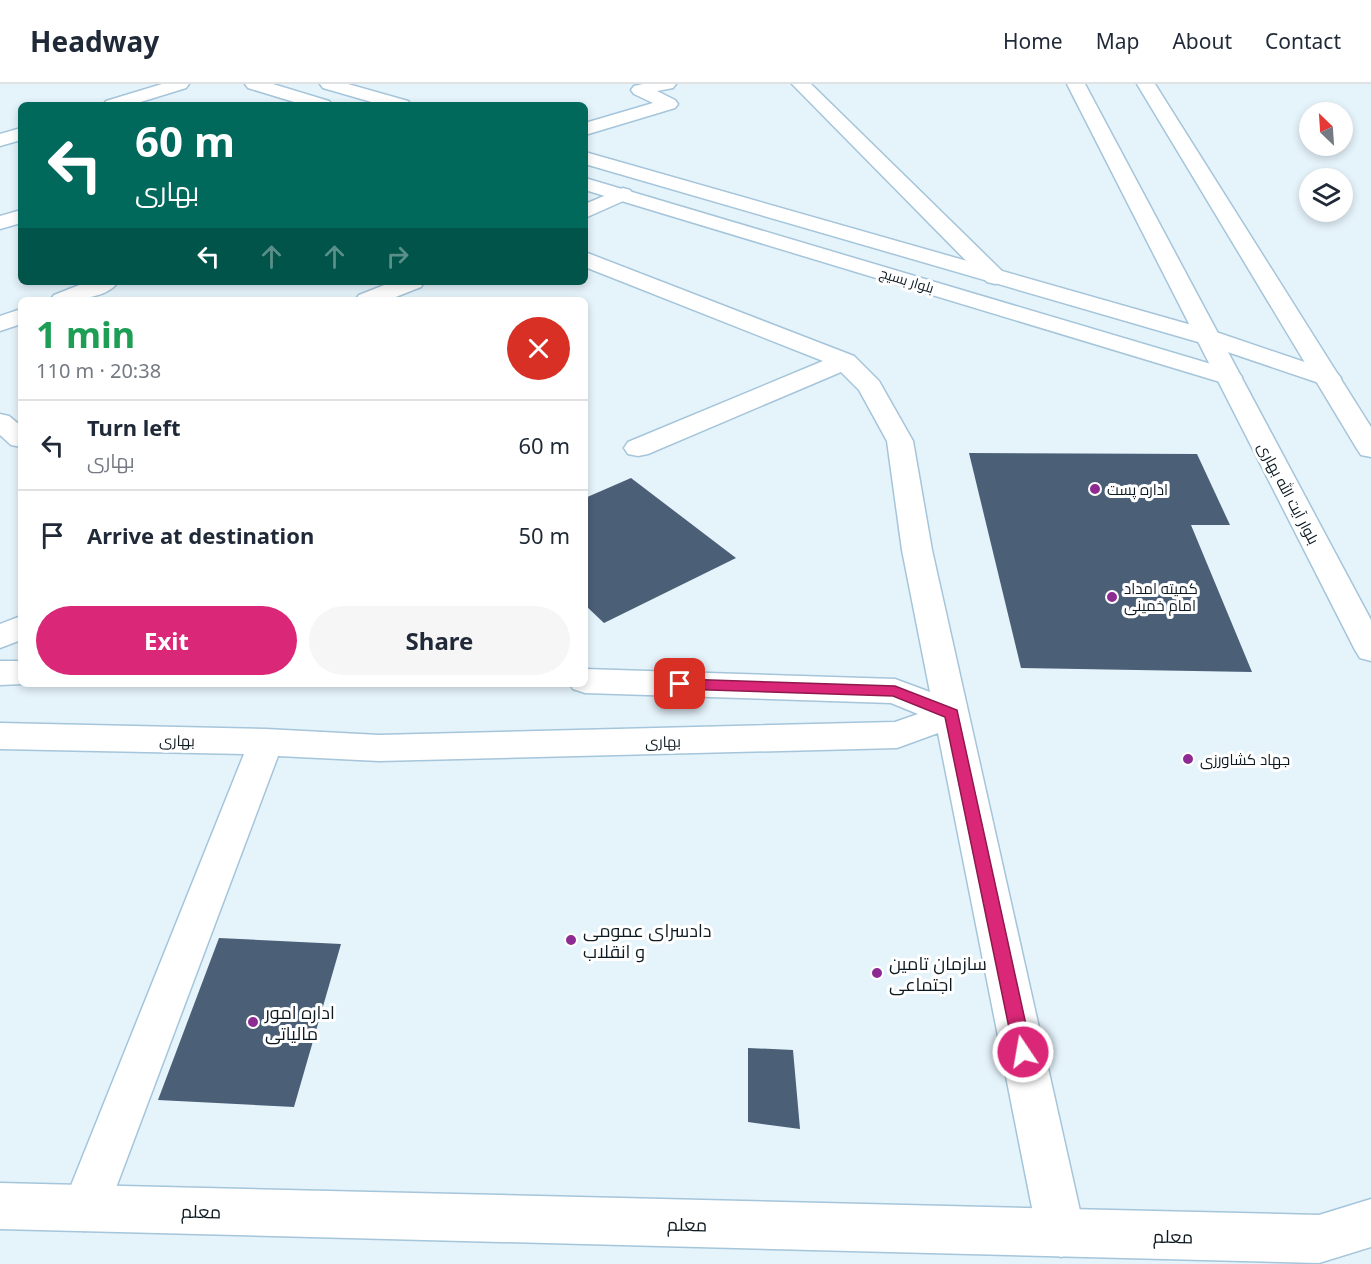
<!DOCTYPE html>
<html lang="en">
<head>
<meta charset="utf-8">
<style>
  body { margin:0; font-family:"Noto Sans",Cairo,sans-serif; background:#f6f6f7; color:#1f2937; height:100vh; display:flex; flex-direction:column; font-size:22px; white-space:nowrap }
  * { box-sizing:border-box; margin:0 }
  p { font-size:20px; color:#747a83 }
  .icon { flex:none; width:33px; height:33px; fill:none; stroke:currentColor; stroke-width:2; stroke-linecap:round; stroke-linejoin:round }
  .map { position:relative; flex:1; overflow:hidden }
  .details { position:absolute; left:18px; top:213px; width:570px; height:390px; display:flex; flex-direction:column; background:#fff; border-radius:9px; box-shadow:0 3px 9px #0003 }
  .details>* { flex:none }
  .banner { position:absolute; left:18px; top:18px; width:570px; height:183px; border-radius:9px; box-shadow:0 3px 9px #0003; background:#00695c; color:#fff; overflow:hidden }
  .needle { width:39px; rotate:335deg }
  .controls { position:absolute; left:1299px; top:18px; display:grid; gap:12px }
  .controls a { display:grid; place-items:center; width:54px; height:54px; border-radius:50%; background:#fff; box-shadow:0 3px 9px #0003; font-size:30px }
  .pin { position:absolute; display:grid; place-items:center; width:51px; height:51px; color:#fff; margin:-26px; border-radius:12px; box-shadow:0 3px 9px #0006 }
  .me { position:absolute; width:66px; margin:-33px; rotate:348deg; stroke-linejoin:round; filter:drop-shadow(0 0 4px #0008) }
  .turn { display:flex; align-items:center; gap:21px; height:126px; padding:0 18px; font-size:27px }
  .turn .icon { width:78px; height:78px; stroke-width:2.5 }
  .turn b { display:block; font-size:42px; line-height:51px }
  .lanes { display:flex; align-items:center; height:57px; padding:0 18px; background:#0003; justify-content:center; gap:30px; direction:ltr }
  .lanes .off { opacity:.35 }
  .round { display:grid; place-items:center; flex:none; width:63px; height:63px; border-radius:32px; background:#f6f6f7 }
  .head { display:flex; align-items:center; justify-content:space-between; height:102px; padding:0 18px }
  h1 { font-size:36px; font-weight:700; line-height:45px; color:#1e9e55 }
  .primary-button { display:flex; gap:12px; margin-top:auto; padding:12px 18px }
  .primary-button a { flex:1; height:69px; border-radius:36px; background:#db2777; color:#fff; font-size:24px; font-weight:700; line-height:69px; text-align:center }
  .primary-button a+a { background:#f6f6f7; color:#1f2937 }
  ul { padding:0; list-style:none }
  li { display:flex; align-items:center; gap:18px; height:90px; padding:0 18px; border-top:2px solid #e0e1e3 }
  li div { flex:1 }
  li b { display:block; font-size:22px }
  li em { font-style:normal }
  header { display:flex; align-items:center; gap:36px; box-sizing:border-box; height:84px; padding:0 30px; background:#fff; border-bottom:2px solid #e0e1e3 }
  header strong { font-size:28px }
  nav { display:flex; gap:33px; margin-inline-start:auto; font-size:21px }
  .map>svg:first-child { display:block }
  .building { fill:#4b5f77 }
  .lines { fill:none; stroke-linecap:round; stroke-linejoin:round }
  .minor-casing { stroke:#a5c5da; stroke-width:3 }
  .tertiary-casing { stroke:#a5c5da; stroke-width:3 }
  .secondary-casing { stroke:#a5c5da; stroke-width:3 }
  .minor { fill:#fff; fill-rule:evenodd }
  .tertiary { fill:#fff; fill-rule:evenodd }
  .secondary { fill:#fff; fill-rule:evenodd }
  .route { fill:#db2777; stroke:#8e194d; stroke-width:1.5 }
  .poi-dot { fill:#8e2b92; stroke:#fff; stroke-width:2 }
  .labels { text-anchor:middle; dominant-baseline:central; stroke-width:6; stroke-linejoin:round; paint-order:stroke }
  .far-street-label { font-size:14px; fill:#0c1920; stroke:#fff }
  .poi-label { font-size:15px; fill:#0c1920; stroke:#fff; text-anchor:start }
  .street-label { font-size:15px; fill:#0c1920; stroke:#fff }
  .near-poi-label { font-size:18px; fill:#0c1920; stroke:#fff; text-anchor:start }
  .near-street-label { font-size:18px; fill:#0c1920; stroke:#fff }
</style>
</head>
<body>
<header>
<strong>Headway</strong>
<nav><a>Home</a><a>Map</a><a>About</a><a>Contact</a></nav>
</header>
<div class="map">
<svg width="1371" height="1180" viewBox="0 0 1371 1180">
  <rect width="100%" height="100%" fill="#e5f3fb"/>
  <!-- building -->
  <path class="building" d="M969,369l228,1 33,71h-39l61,147 -231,-4z
    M631,394l105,80 -132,65 -19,-18v-107z
    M219,854l122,6 -47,163 -136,-7z
    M748,964l45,2 7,79 -52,-7z"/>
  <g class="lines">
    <defs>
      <path id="minor" d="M162,0h27l-3,4 -55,17h-28l3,-4z
        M643,0h33l-3,4 -16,3 18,9 3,4 -3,4 -90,27v-12l68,-20 -19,-9 -3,-4 3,-4z
        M792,0h19l192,188 3,5 -3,5 -8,2 -8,-2z
        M21,44v12l-21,6v-12z
        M623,104l7,2 3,4 -3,4 -45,20v-14z
        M21,126v13l-21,6v-13z
        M585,168l269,104 25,25 34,60 19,109 153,683 -7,17 -17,7 -17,-7 -7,-17 -99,-500 -41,15 -518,13 -101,-5 -176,469 -17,6 -17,-6 -6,-17 182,-454 -244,-5v-26l266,6 113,6 516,-13 23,-8 -27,-11 -306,-10 -12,-4 -3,-5h15v-15l310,10 35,13 -28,-142 -15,-109 -28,-51 -18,-18 -193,82 -10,2 -10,-2 -4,-6 4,-6 195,-81 -238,-94z
        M87,198h31c-12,18 -48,18 -68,18l4,-5z
        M392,198h32l-3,5 -33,13h-33l4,-5z
        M21,225v15l-21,7v-15z
        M0,330l9,2 12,10v21l-10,-2 -11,-10z
        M21,532v24l-21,8v-24z
        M0,577h21v23h2l-23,1z"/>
      <path id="tertiary" d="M245,0h28l56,17 3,4h-28l-56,-17z
        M320,0h28l60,17 3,4h-29l-59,-17z
        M585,68l631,180 121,41 4,5 -4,5 -9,3 -9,-3 -121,-41 -613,-178z
        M585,94l653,194 4,5 -4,5 -9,3 -9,-3 -635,-192z
        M0,1099l1319,32 52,-16v48l-52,16 -1319,-34z"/>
      <path id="secondary" d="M1067,0h18l286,536v41l-11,-3 -5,-8z
        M1137,0h18l216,343v30l-10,-2 -4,-6z"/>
    </defs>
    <!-- minor casing -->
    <use href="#minor" class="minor-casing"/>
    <!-- tertiary casing -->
    <use href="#tertiary" class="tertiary-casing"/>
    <!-- secondary casing -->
    <use href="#secondary" class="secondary-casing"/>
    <!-- minor -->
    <use href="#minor" class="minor"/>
    <!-- tertiary -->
    <use href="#tertiary" class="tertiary"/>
    <!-- secondary -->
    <use href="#secondary" class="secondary"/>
  </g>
  <!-- route -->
  <path class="route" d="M680,595l215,7 62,24 75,342 -3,6 -6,3 -7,-3 -2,-6 -69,-335 -52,-21 -213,-7 -7,-5z"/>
  <!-- markers -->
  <g class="poi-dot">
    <circle cx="1095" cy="405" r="6"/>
    <circle cx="1112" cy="513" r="6"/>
    <circle cx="1188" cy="675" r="6"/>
    <circle cx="571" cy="856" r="6"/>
    <circle cx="877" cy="889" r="6"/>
    <circle cx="253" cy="938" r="6"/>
  </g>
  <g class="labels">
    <!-- far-street labels -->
    <g class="far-street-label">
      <text transform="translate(907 196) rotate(17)">بلوار بسیج</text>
    </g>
    <!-- poi labels -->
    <g class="poi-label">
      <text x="1107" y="405">اداره پست</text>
      <text x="1124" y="504">کمیته امداد<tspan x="1124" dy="17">امام خمینی</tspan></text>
      <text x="1200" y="675">جهاد کشاورزی</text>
    </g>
    <!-- street labels -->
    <g class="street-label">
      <text transform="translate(1289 409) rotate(62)">بلوار آیت الله بهاری</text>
      <text transform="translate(177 656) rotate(1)">بهاری</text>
      <text transform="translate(663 657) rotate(-1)">بهاری</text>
    </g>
    <!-- near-poi labels -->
    <g class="near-poi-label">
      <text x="583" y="846">دادسرای عمومی<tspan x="583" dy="21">و انقلاب</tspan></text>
      <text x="889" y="879">سازمان تامین<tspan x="889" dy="21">اجتماعی</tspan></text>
      <text x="265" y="928">اداره امور<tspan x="265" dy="21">مالیاتی</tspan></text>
    </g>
    <!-- near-street labels -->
    <g class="near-street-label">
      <text transform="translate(201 1127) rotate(1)">معلم</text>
      <text transform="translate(687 1140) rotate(1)">معلم</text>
      <text transform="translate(1173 1152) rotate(1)">معلم</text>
    </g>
  </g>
</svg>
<div class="controls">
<a><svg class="needle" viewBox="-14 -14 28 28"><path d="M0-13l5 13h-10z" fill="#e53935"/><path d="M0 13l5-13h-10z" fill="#747a83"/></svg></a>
<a><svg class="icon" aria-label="layers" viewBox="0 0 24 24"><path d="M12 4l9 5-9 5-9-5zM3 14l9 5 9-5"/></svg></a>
</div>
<div class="pin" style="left:680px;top:600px;background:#d93025"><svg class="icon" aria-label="arrive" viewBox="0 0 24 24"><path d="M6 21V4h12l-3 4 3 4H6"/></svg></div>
<svg class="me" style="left:1023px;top:968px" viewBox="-20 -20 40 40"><circle r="17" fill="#db2777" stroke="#fff" stroke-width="3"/><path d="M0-11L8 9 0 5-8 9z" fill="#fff"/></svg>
<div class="banner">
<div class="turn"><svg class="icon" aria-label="left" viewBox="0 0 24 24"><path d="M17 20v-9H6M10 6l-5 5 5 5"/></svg><div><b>60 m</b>بهاری</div></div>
<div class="lanes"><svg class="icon" aria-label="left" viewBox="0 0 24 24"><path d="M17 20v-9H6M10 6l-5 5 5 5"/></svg><svg class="icon off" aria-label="ahead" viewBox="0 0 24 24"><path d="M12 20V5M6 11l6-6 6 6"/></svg><svg class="icon off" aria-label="ahead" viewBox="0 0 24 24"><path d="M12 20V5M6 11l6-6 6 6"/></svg><svg class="icon off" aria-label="right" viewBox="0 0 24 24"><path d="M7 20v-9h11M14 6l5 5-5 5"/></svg></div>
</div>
<section class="details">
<div class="head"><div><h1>1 min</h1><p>110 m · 20:38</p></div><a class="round" style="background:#d93025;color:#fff"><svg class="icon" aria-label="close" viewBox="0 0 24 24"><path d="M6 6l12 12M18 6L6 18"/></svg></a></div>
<ul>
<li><svg class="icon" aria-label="left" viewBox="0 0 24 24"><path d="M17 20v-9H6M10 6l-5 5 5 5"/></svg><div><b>Turn left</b><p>بهاری</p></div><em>60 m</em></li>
<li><svg class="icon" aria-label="arrive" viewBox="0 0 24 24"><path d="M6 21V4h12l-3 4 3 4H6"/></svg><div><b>Arrive at destination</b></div><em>50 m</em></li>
</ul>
<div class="primary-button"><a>Exit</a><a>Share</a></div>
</section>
</div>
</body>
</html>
